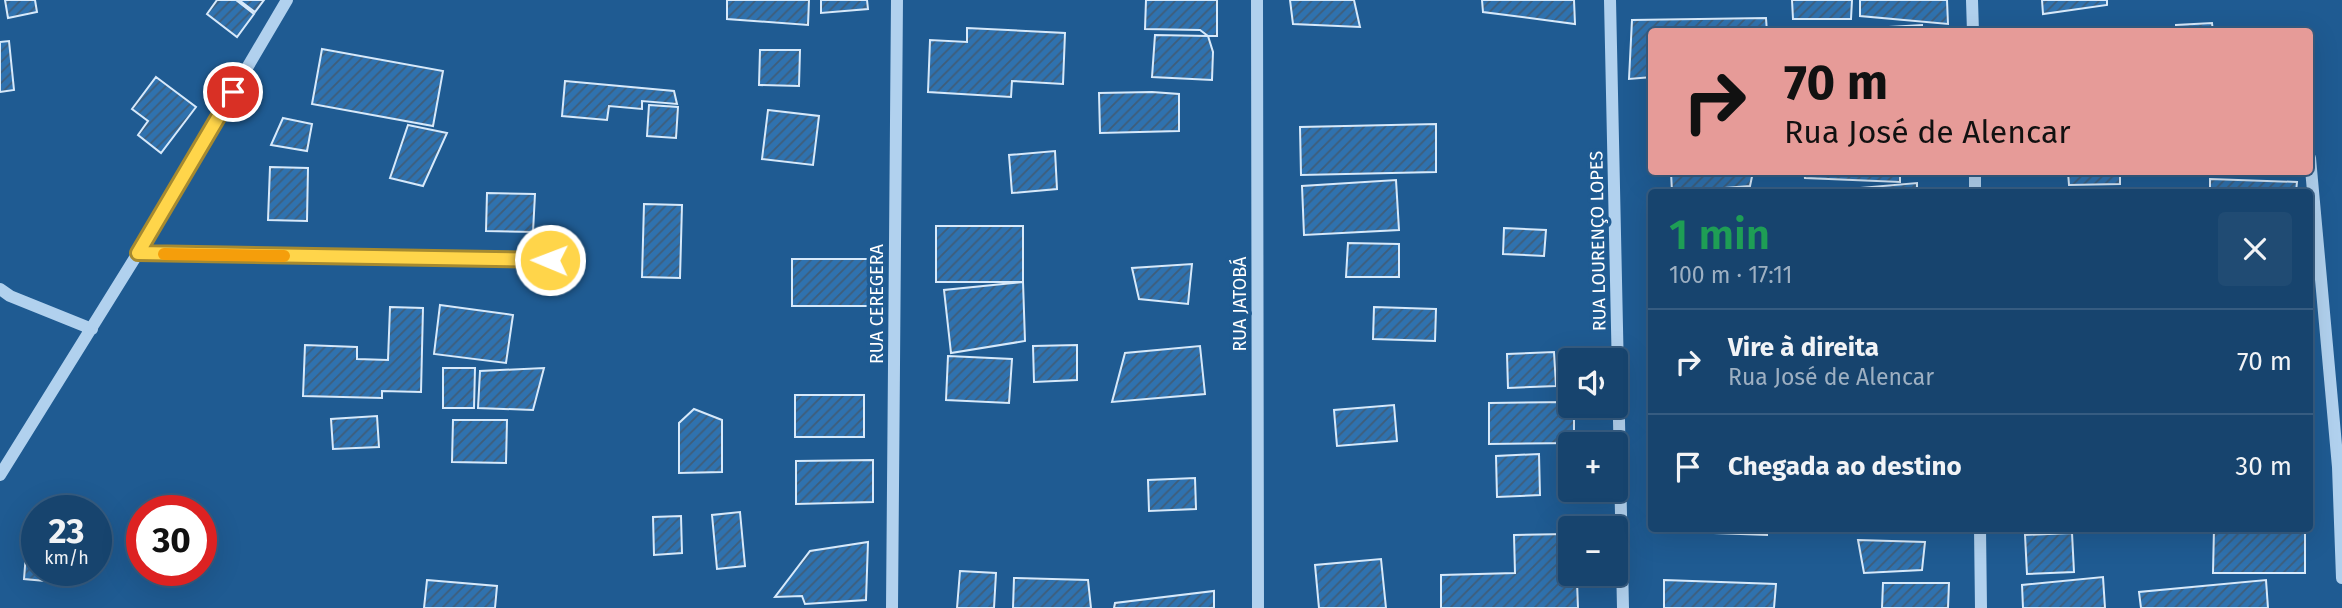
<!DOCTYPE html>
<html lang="pt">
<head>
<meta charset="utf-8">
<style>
  body { margin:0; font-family:"Fira Sans",sans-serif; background:#204b73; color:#f1f3f6; height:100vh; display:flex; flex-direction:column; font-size:26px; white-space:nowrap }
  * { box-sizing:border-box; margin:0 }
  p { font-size:23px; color:#9eb0c2 }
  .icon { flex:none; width:38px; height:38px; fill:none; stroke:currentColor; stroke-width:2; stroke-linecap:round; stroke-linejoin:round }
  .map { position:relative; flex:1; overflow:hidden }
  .panel { position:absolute; left:1648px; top:189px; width:665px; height:343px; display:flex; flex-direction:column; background:#17446e; border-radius:7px; box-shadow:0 7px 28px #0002,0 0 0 2px #365c81 }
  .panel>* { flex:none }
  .top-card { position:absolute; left:1648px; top:28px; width:665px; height:147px; border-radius:7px; box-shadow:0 7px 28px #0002,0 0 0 2px #365c81; background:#e69b98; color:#111; overflow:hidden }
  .controls { position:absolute; left:1558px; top:348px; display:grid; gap:14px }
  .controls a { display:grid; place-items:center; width:70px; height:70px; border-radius:7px; background:#17446e; box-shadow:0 7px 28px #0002,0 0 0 2px #365c81; font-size:35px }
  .speed { position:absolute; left:21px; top:495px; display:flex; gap:14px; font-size:35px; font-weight:700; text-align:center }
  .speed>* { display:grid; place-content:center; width:91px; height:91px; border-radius:50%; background:#17446e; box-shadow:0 7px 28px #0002,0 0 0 2px #365c81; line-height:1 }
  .speed small { font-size:18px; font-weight:400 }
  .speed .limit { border:10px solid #d22; background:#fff; color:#111 }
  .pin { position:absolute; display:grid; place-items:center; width:60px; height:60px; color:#fff; margin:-30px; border:4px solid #fff; border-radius:50%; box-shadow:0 2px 7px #0007 }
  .me { position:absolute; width:77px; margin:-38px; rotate:271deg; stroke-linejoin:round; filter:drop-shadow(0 0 5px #0008) }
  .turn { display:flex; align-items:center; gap:24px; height:147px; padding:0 21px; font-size:32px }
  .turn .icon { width:91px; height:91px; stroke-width:2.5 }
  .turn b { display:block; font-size:49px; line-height:60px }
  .round { display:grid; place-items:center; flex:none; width:74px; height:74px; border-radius:7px; background:#204b73 }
  .head { display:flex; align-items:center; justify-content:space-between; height:119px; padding:0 21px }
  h1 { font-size:42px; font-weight:600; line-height:52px; color:#1e9e55 }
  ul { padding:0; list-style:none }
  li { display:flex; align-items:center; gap:21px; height:105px; padding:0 21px; border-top:2px solid #365c81 }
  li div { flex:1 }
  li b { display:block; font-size:26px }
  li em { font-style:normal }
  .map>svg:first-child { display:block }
  .building { fill:url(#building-hatch); stroke:#d7e9fa; stroke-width:2 }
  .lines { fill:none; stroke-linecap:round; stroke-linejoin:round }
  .minor { stroke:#b1d1ee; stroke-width:12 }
  .route-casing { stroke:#a68a30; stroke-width:18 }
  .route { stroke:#ffd54a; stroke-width:12 }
  .slow { stroke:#f59e0b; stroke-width:12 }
  .labels { text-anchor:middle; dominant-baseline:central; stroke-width:7; stroke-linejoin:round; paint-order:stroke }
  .street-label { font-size:18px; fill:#fff; stroke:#1f5b92 }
</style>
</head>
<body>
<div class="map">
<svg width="2342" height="608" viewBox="0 0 2342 608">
  <defs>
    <pattern id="building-hatch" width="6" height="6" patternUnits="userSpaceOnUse" patternTransform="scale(1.75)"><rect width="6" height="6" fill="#2f72af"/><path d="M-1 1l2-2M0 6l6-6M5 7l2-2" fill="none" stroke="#3f5d79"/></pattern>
  </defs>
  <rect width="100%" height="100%" fill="#1f5b92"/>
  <!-- building -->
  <path class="building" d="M5,0h30l2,12 -29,6z
    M217,0h19l18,14 -17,23 -30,-23z
    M239,0h25l-9,12z
    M727,0h82l-1,25 -81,-6z
    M821,0h46l1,9 -47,4z
    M1146,0h71v36h-9l-8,-6 -55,-1z
    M1290,0h64l6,27 -67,-3z
    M1482,0h92l1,24 -92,-12z
    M1792,0h60l-1,19h-58z
    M1860,0h87l1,24 -88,-8z
    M2042,0h65v5l-64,9z
    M1766,18l1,14h-115v45l-23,2 3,-59z
    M2212,23l1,9h-37v-7z
    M1922,25v7h-67v-3z
    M967,28l98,5 -2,51 -51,-3 -1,16 -83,-5 2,-52 37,2z
    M1155,35l53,1 5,16 -1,28 -60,-3z
    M9,41l5,49 -14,2v-50z
    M322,49l121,22 -10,55 -121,-22z
    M760,50h40l-1,36 -40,-1z
    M156,77l40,30 -35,46 -23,-18 10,-14 -16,-12z
    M565,81l109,10 3,13 -35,-3v8l-33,-3 -2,14 -45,-4z
    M1152,92l27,2v37l-79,2 -1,-40z
    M649,105l29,2 -2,31 -29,-2z
    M768,110l51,6 -6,49 -51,-6z
    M283,118l29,6 -5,27 -36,-6z
    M1436,124v48l-135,3 -1,-48z
    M408,125l39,8 -24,53 -33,-8z
    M1055,151l2,38 -45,4 -3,-38z
    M270,167l38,1 -1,53 -39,-1z
    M1671,172h82l-3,14 -78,6z
    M1804,172h96v10l-95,-4z
    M2068,172h52v12l-51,1z
    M2210,179l87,3 -1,10h-86z
    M1396,180l3,50 -95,5 -2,-49z
    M1917,183v9h-103z
    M2028,190l42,2h-43z
    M487,193l48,1 -2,38 -47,-1z
    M644,204l38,1 -2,73 -38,-1z
    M936,226h87v56h-87z
    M1504,228l42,2 -2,26 -41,-2z
    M1348,243l51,1v33h-53z
    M792,259h77v47h-77z
    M1192,264l-4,40 -49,-5 -7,-31z
    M1023,282l2,59 -74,12 -7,-63z
    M440,305l73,10 -7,48 -72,-9z
    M390,307l33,1 -2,84 -39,-1v7l-79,-2 2,-51 52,2v12l31,1z
    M1374,307l62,2 -1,32 -62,-2z
    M1077,345v35l-43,2 -1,-36z
    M1200,346l5,48 -93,8 13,-49z
    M1554,352l2,34 -48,2 -1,-34z
    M948,356l64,3 -3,44 -63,-3z
    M443,368h32l-1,40h-31z
    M544,368l-11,42 -55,-2 2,-37z
    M795,395h69v42h-69z
    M1570,402v4h4v37l-85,1v-41z
    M1394,405l3,36 -60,5 -3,-36z
    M694,409l28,11v52l-43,1v-50z
    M377,416l2,31 -46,2 -2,-30z
    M453,420h54l-1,43 -54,-1z
    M1539,454l1,41 -43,2 -1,-41z
    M873,460v42l-77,2v-43z
    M1195,478l1,31 -47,2 -1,-31z
    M740,512l5,54 -28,3 -5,-54z
    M681,516l1,37 -28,2 -1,-38z
    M28,528l9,1v41h20l-1,12 -32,-3z
    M1660,528h107v7l-107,-4z
    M2214,528h91v45h-92z
    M2072,533l2,39 -47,2 -2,-39z
    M1567,534l1,48 9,-1 1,27h-137v-33l74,-2 -1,-38z
    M1858,540l67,2 -3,28 -58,3z
    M868,542l-2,58 -61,4 -3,-8 -27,1 35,-46z
    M1381,559l5,49h-67l-4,-43z
    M960,571l36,2 -2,35h-37z
    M2103,577l2,31h-82l-1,-23z
    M1014,578l74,2 3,28h-78z
    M427,580l70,6 -2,22h-71z
    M1664,580l112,4 -2,24h-110z
    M2266,580l2,28h-127l-2,-16z
    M1883,583h66l-1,25h-66z
    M1214,591v17h-100l1,-5z"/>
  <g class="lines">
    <!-- minor -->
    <path class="minor" d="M1257,0l1,608
      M1610,0l13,608
      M1972,0l1,32
      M2310,158l28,309 4,111
      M1975,172v20
      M138,253l412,7
      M0,289l10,7 82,33
      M0,475l138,-222 149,-253
      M1980,528l1,80
      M892,608l5,-608"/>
  </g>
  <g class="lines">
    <defs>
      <path id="route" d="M233,92l-95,161 412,7"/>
    </defs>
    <!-- route casing -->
    <use href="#route" class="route-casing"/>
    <!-- route -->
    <use href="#route" class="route"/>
    <!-- slow -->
    <path class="slow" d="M164,254l120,2"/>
  </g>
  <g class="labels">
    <!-- street labels -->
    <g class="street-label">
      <text transform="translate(1598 241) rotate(-91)">RUA LOURENÇO LOPES</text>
      <text transform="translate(877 304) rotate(-90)">RUA CEREGERA</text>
      <text transform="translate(1240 304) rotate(-90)">RUA JATOBÁ</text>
    </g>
  </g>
</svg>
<div class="controls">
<a><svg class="icon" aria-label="sound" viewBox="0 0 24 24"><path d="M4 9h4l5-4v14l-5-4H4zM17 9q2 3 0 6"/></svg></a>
<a>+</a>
<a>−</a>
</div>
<div class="speed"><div>23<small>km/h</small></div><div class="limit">30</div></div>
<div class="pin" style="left:233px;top:92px;background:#d93025"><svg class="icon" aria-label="arrive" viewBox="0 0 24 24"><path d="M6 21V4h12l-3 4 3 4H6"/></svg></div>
<svg class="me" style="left:550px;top:260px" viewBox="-20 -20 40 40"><circle r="17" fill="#ffd54a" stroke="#fff" stroke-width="3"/><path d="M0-11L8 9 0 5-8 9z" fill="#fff"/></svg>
<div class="top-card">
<div class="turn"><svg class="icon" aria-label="right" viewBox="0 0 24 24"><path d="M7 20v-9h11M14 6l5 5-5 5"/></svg><div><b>70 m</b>Rua José de Alencar</div></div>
</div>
<section class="panel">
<div class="head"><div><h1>1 min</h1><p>100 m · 17:11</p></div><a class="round"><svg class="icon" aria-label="close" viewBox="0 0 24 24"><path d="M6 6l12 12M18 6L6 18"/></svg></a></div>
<ul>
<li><svg class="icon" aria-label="right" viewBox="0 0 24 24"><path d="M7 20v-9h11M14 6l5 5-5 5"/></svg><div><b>Vire à direita</b><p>Rua José de Alencar</p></div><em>70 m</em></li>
<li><svg class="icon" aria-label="arrive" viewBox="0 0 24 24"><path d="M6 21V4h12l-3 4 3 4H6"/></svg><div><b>Chegada ao destino</b></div><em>30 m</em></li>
</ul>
</section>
</div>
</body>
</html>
